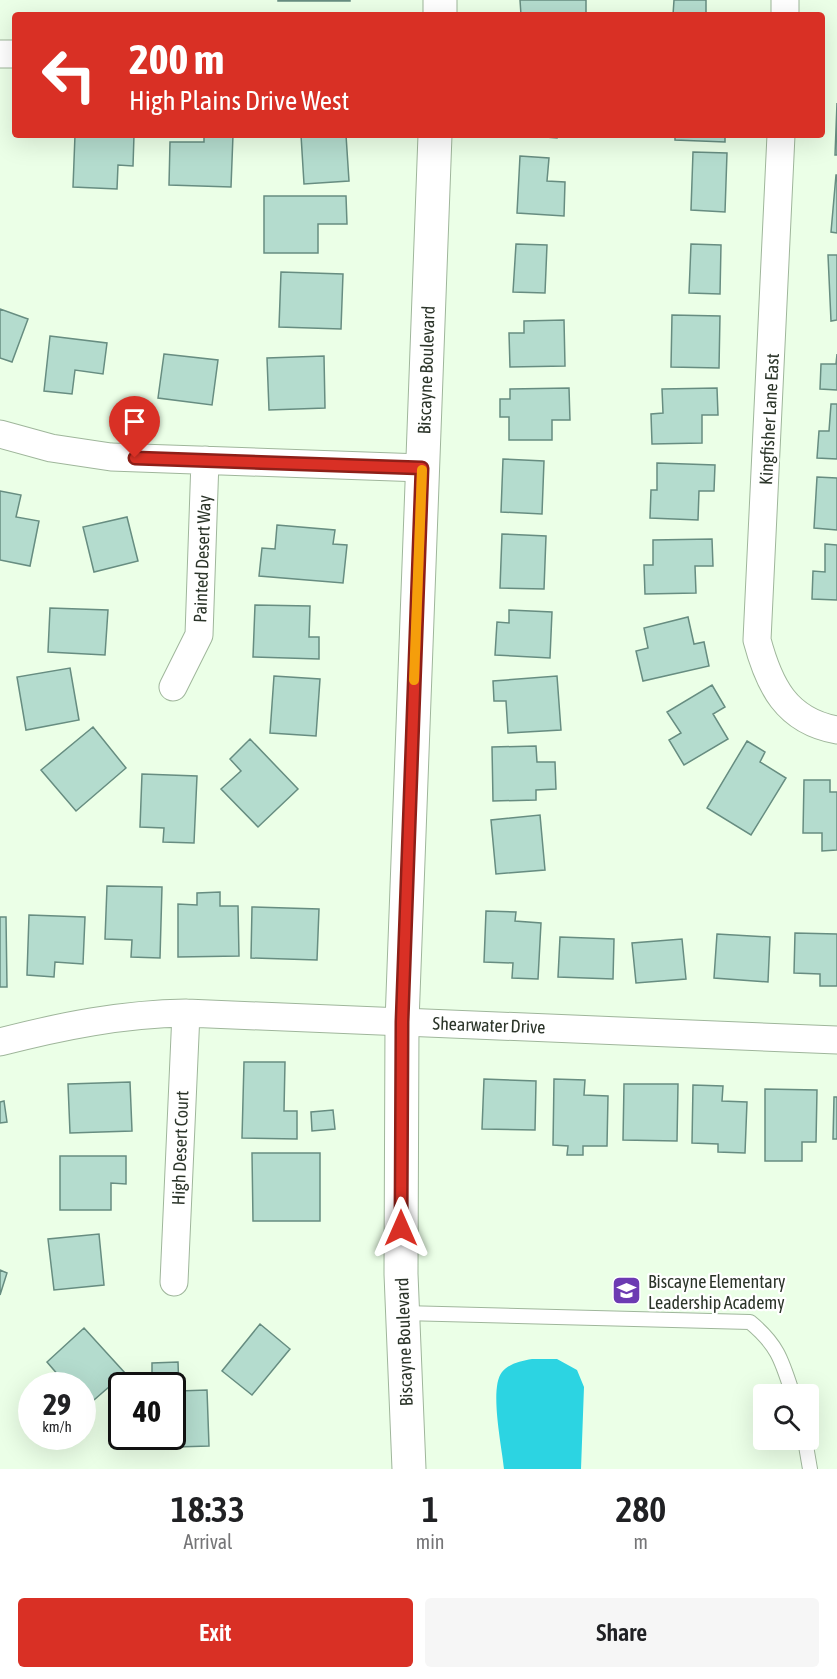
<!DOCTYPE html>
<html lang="en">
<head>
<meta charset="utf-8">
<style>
  body { margin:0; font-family:"Asap Condensed",sans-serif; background:#f6f6f6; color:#202124; height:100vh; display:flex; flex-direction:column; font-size:22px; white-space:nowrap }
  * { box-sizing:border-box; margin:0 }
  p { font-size:20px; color:#757577 }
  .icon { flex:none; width:33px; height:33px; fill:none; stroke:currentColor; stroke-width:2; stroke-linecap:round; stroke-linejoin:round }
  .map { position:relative; height:1469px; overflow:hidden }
  .panel { display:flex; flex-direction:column; background:#fff; flex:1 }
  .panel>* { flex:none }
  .top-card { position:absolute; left:12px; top:12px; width:813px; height:126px; border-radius:6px; box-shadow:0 6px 24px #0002; background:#d93025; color:#fff; overflow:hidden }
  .controls { position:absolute; left:753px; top:1384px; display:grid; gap:12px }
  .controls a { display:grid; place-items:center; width:66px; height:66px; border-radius:6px; background:#fff; box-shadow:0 6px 24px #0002; font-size:30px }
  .speed { position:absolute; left:18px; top:1372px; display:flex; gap:12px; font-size:30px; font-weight:700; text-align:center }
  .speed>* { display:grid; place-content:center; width:78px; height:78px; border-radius:50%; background:#fff; box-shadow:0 6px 24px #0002; line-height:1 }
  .speed small { font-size:15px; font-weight:400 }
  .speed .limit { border:3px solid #111; border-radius:9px; background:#fff; color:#111 }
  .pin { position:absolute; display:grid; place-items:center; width:51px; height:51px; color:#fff; margin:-62px -26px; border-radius:50% 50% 50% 0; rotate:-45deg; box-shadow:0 0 6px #0007 }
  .pin .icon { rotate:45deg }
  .me { position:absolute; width:66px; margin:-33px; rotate:0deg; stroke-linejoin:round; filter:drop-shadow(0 0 4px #0008) }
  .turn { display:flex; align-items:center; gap:21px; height:126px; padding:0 18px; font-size:27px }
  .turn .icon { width:78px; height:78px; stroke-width:2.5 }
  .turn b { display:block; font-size:42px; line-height:51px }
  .eta { display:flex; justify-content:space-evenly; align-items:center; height:102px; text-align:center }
  .eta b { font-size:36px; font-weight:600; line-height:42px }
  .action { display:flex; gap:12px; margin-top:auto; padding:12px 18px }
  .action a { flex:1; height:69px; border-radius:6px; background:#d93025; color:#fff; font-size:24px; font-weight:600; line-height:69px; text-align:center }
  .action a+a { background:#f6f6f6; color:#202124 }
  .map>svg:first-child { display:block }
  .water { fill:#2cd4e2 }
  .building { fill:#b4dcce; stroke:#678d81; stroke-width:1.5 }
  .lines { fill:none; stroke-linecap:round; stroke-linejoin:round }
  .service-casing { stroke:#9fb69b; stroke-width:16 }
  .minor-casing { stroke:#9fb69b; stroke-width:29 }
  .tertiary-casing { stroke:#9fb69b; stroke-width:35 }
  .service { stroke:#fff; stroke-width:14 }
  .minor { stroke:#fff; stroke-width:27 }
  .tertiary { stroke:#fff; stroke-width:33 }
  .route-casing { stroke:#8d1f18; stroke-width:15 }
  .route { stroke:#d93025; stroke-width:10 }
  .slow { stroke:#f59e0b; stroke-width:10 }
  .labels { text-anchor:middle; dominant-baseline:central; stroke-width:4.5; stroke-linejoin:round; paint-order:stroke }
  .street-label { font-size:18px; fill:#2b3429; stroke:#fff }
  .poi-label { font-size:18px; fill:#2b3429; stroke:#fff; text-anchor:start }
</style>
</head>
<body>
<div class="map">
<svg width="837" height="1469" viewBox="0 0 837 1469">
  <rect width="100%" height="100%" fill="#ebffe7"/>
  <!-- water -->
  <path class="water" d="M532,1359h25l20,11 7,17 -3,82h-77c-2,-22 -15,-81 -2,-97 8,-9 19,-11 30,-13z"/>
  <!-- building -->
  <path class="building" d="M278,0h72v1h-72z
    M520,0h66v15h-65z
    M674,0h32v15h-33z
    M837,103v52h-2z
    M75,135h59l-1,31 -15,-1 -1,24 -44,-2z
    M204,135h29l-2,52 -62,-2 1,-43h34z
    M301,135h45l3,46 -45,3z
    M519,135h38v3z
    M675,135h50v7l-50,-2z
    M693,152l34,1 -2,59 -34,-2z
    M520,156l29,2 -2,23 18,1 -1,34 -47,-3z
    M836,175h1v58l-6,-1z
    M264,196h82l1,28h-29v29h-54z
    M516,244l31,1 -2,48 -32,-1z
    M691,244l30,1 -1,49 -31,-1z
    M828,255h9v65l-6,1z
    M281,272l62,2 -2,55 -62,-2z
    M0,309l28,10 -16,43 -12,-4z
    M672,315l48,1 -1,52 -48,-1z
    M564,320l1,46 -55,1 -1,-34h15v-12z
    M50,336l57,7 -4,31 -28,-4 -3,24 -28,-3z
    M164,354l54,6 -6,45 -54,-7z
    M837,354v36l-17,-1 1,-25h15z
    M324,356l1,52 -56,2 -2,-52z
    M569,388l1,32h-18v20h-43v-23h-9v-18h10v-10z
    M717,388l1,27h-16v28l-50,1 -1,-30 12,-1 -1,-24z
    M831,404h6v55l-20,-1 2,-27h10z
    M503,459l41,2 -2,53 -41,-2z
    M657,463l58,2 -1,26h-15l-1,29 -48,-2 1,-28h6z
    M817,477l20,1v52l-23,-2z
    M0,491l21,4 -5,22 23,4 -9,45 -30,-6z
    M127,517l11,44 -44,11 -11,-45z
    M277,525l58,5 -2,14 14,1 -4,38 -84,-7 3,-28 13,1z
    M502,534l44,2 -2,53 -44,-1z
    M712,539l1,27h-18l1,27 -51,1 -1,-29h9v-25z
    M825,544l12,1v55l-25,-1 1,-28 12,1z
    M255,605l55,1 -1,31h10v22l-66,-2z
    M50,608l58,2 -3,45 -57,-3z
    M509,610l43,2 -2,46 -55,-3 2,-33 12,1z
    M688,617l6,27 10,-2 5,24 -66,15 -7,-30 12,-3 -4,-20z
    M70,668l9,52 -53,10 -9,-53z
    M274,676l46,3 -4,57 -46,-3z
    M557,676l4,54 -53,3 -2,-32h-12l-1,-20z
    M712,685l13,22 -12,7 15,25 -44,26 -15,-25 12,-7 -14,-21z
    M93,727l33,41 -50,43 -35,-41z
    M250,739l48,50 -40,38 -37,-38 20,-18 -11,-12z
    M747,741l18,11 -5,10 26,16 -35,57 -44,-27z
    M536,746l1,16h18l1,27 -20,1v10l-43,1 -1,-54z
    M142,774l55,2 -3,67 -31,-1 1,-14 -24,-1z
    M804,780h26v12h7v58l-15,1v-18h-19z
    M540,815l5,55 -49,4 -5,-54z
    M107,886l55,1 -2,71 -29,-1 1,-17 -27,-1z
    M220,892v14h18l1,50 -61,1v-53l19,1v-12z
    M252,907l67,2 -2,51 -66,-2z
    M486,911l30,1 -1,9 26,2 -3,56 -26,-1 1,-15 -29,-1z
    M29,915l56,2 -2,47 -28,-2 -1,15 -27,-2z
    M0,917h6l1,70h-7z
    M795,933l42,1v52h-17v-12l-26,-1z
    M717,934l53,3 -2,45 -54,-4z
    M560,937l54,2 -1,40 -55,-2z
    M682,939l4,40 -50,4 -4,-40z
    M244,1062h41l-1,49h13v28l-55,-1z
    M484,1079l52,2 -1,49 -53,-1z
    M554,1079l31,1 -1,15 24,1 -1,50h-24v9h-16l1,-9 -15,-1z
    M130,1082l2,49 -62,2 -2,-49z
    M624,1084h54l-1,57 -54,-1z
    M693,1085l30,1 -1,15 25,1 -2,51 -27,-1v-8l-26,-1z
    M765,1089l52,1 -1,52h-14v19h-37z
    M834,1097h3v42h-4z
    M4,1101l3,21 -7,1v-21z
    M333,1110l2,19 -23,2 -1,-19z
    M252,1153h68v68h-67z
    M60,1156h66v28l-15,-1v27h-51z
    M99,1234l5,51 -50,5 -6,-51z
    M0,1270l7,3 -7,22z
    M260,1324l30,25 -38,46 -30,-24z
    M84,1328l41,45 -38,33 -5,-5v-15h-34l11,-10 -12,-14z
    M178,1362l1,29 28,-1 2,56 -33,1v-14l-4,1v-48h-20v-23z"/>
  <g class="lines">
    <defs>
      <path id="service" d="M403,1313l347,9c28,23 32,39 43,73
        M805,1440l5,29"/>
      <path id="minor" d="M785,15v-15
        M0,54h15
        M781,135l-24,505c12,45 29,81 80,90
        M0,434l51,14 60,9 311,11
        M173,687l26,-52 6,-175
        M0,1042c62,-16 122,-28 186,-29l651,27
        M174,1282l12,-269"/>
      <path id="tertiary" d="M440,15v-15
        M409,1469l-8,-195 1,-252 33,-887"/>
    </defs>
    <!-- service casing -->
    <use href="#service" class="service-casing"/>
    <!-- minor casing -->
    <use href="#minor" class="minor-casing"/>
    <!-- tertiary casing -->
    <use href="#tertiary" class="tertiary-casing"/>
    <!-- service -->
    <use href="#service" class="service"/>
    <!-- minor -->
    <use href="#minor" class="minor"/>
    <!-- tertiary -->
    <use href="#tertiary" class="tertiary"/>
  </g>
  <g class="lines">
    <defs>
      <path id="route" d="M135,458l287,10 -20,554 -1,206"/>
    </defs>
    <!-- route casing -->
    <use href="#route" class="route-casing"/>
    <!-- route -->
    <use href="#route" class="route"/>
    <!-- slow -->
    <path class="slow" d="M414,680l8,-210"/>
  </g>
  <!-- icons -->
  <defs>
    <symbol id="school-square" viewBox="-11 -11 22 22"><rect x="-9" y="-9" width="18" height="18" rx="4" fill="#6c3bb2" stroke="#fff"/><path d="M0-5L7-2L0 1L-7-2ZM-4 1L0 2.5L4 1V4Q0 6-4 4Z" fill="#fff"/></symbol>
  </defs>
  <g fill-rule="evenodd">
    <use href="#school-square" x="610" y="1274" width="33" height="33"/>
  </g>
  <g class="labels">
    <!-- street labels -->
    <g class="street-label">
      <text transform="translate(426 370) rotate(-88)">Biscayne Boulevard</text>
      <text transform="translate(769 419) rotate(-87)">Kingfisher Lane East</text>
      <text transform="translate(202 559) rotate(-88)">Painted Desert Way</text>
      <text transform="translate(489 1025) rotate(2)">Shearwater Drive</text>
      <text transform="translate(180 1148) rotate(-88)">High Desert Court</text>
      <text transform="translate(404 1342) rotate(-92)">Biscayne Boulevard</text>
    </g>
    <!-- poi labels -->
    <g class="poi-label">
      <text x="648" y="1281">Biscayne Elementary<tspan x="648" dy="21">Leadership Academy</tspan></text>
    </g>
  </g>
</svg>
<div class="controls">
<a><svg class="icon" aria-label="search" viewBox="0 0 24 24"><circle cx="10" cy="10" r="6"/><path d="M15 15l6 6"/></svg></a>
</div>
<div class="speed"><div>29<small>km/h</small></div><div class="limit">40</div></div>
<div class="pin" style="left:135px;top:458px;background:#d93025"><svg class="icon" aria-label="arrive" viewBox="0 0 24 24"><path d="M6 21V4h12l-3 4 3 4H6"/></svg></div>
<svg class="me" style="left:401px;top:1228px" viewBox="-20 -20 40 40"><path d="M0-17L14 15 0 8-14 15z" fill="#d93025" stroke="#fff" stroke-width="4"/></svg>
<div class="top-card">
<div class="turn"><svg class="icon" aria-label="left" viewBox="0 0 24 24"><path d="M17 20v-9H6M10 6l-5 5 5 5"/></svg><div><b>200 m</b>High Plains Drive West</div></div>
</div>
</div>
<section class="panel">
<div class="eta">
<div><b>18:33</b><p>Arrival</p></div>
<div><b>1</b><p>min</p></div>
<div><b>280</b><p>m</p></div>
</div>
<div class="action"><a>Exit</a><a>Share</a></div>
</section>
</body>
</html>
